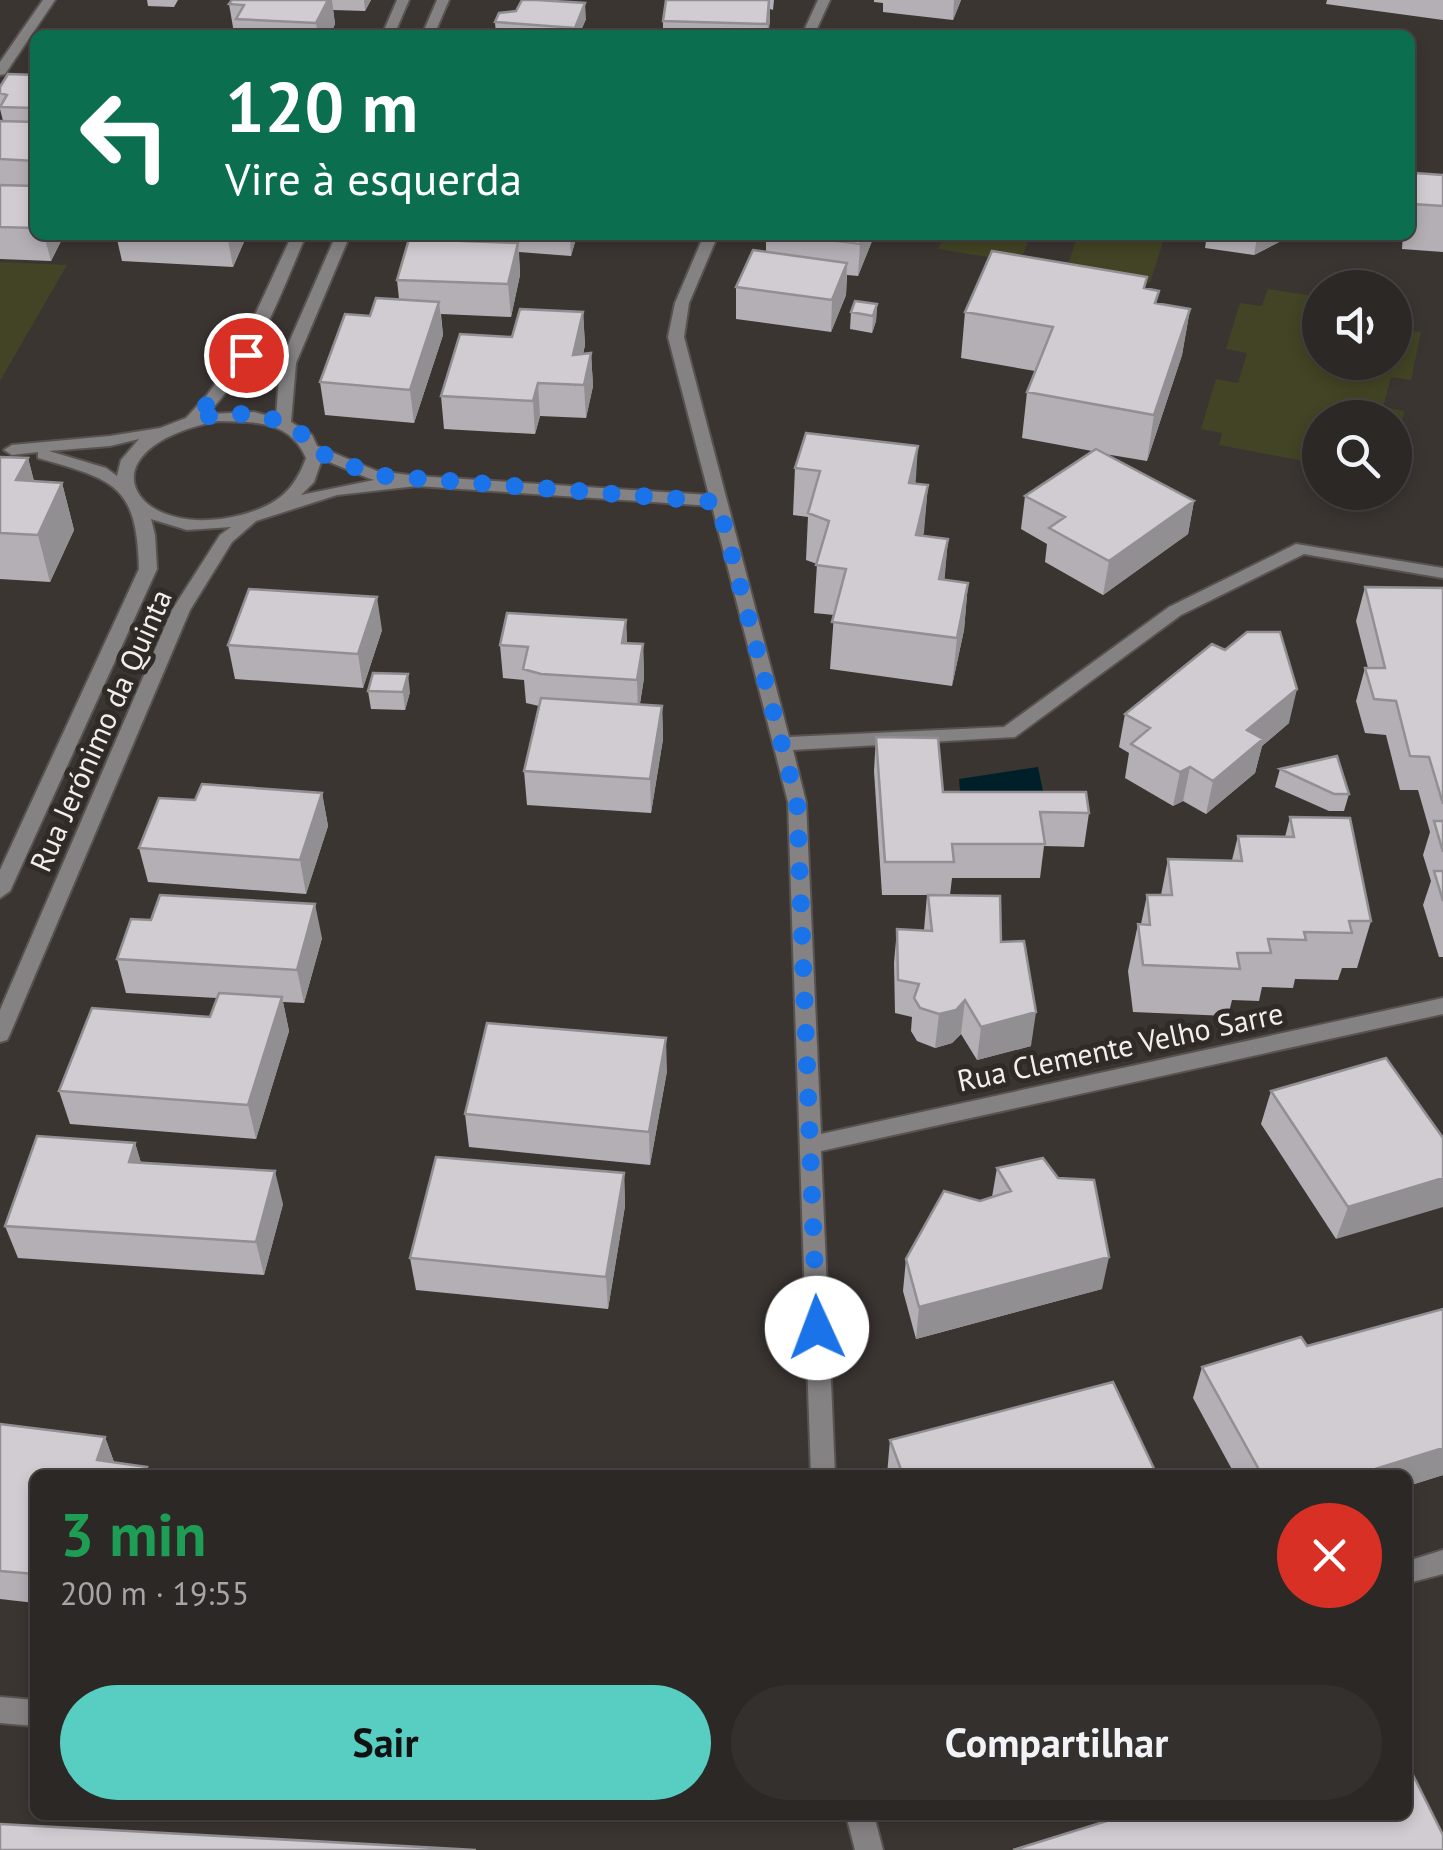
<!DOCTYPE html>
<html lang="pt">
<head>
<meta charset="utf-8">
<style>
  body { margin:0; font-family:"PT Sans",sans-serif; background:#34302e; color:#f1f3f6; height:100vh; display:flex; flex-direction:column; font-size:38px; white-space:nowrap }
  * { box-sizing:border-box; margin:0 }
  p { font-size:32px; color:#a6a6a7 }
  .icon { flex:none; width:55px; height:55px; fill:none; stroke:currentColor; stroke-width:2; stroke-linecap:round; stroke-linejoin:round }
  .map { position:relative; flex:1; overflow:hidden }
  .details { position:absolute; left:30px; top:1470px; width:1382px; height:350px; display:flex; flex-direction:column; background:#2c2826; border-radius:15px; box-shadow:0 5px 15px #0003,0 0 0 2px #484443 }
  .details>* { flex:none }
  .banner { position:absolute; left:30px; top:30px; width:1385px; height:210px; border-radius:15px; box-shadow:0 5px 15px #0003,0 0 0 2px #484443; background:#0b6e4f; color:#fff; overflow:hidden }
  .tools { position:absolute; left:1302px; top:270px; display:grid; gap:20px }
  .tools a { display:grid; place-items:center; width:110px; height:110px; border-radius:50%; background:#2c2826; box-shadow:0 5px 15px #0003,0 0 0 2px #484443; font-size:50px }
  .pin { position:absolute; display:grid; place-items:center; width:85px; height:85px; color:#fff; margin:-42px; border:5px solid #fff; border-radius:50%; box-shadow:0 2px 10px #0007 }
  .me { position:absolute; width:110px; margin:-55px; rotate:358deg; stroke-linejoin:round; filter:drop-shadow(0 0 8px #0008) }
  .turn { display:flex; align-items:center; gap:35px; height:210px; padding:0 30px; font-size:45px }
  .turn .icon { width:130px; height:130px; stroke-width:2.5 }
  .turn b { display:block; font-size:70px; line-height:85px }
  .round { display:grid; place-items:center; flex:none; width:105px; height:105px; border-radius:52px; background:#34302e }
  .overview { display:flex; align-items:center; justify-content:space-between; height:170px; padding:0 30px }
  h1 { font-size:60px; font-weight:700; line-height:75px; color:#1e9e55 }
  .button { display:flex; gap:20px; margin-top:auto; padding:20px 30px }
  .button a { flex:1; height:115px; border-radius:60px; background:#57cec1; color:#111; font-size:40px; font-weight:700; line-height:115px; text-align:center }
  .button a+a { background:#34302e; color:#f1f3f6 }
  .map>svg:first-child { display:block }
  .green { fill:#424425 }
  .water { fill:#002029 }
  .lines { fill:none; stroke-linecap:round; stroke-linejoin:round }
  .minor-casing { stroke:#585350; stroke-width:4 }
  .minor { fill:#858283; fill-rule:evenodd }
  .wall { fill:#b3afb5 }
  .shaded-wall { fill:#928f93 }
  .building { fill:#d0ccd2; stroke:#928f93; stroke-width:2.5 }
  .route { stroke:#1a73e8; stroke-width:18; stroke-dasharray:0 32.4 }
  .labels { text-anchor:middle; dominant-baseline:central; stroke-width:10; stroke-linejoin:round; paint-order:stroke }
  .street-label { font-size:30px; fill:#f2eeec; stroke:#312b28 }
</style>
</head>
<body>
<div class="map">
<svg width="1443" height="1850" viewBox="0 0 1443 1850">
  <rect width="100%" height="100%" fill="#3b3532"/>
  <!-- green -->
  <path class="green" d="M945,235h86l-11,27 -82,-13z
    M1078,235h87l-15,48 -84,-13z
    M0,262l67,3 -67,116z
    M1268,289l52,8v65h75v-52l10,2 -3,17 19,3 -10,48 -20,-3 -8,30 21,4 -9,47v-40h-75v46l-101,-19 3,-12 -21,-4 15,-50 22,4 9,-30 -21,-4 14,-46 22,3z"/>
  <!-- water -->
  <path class="water" d="M1038,767l7,34 -84,2 -2,-24z"/>
  <g class="lines">
    <defs>
      <path id="minor" d="M43,0h12l-50,74 -5,1v-13z
        M397,0h12l-15,35h-12z
        M437,0h12l-15,35h-12z
        M818,0h12l-16,35h-12z
        M292,235h14c-27,63 -50,129 -99,179l47,-2 22,6 4,-55 56,-128h14l-54,128 -5,59 21,13 5,11 60,25 40,5 292,19 -41,-158 7,-34 29,-68h14l-29,68 -5,34 105,400 215,-10 165,-120 127,-63 147,24v10l-139,-24 -123,61 -166,122 -222,13 13,52 15,332 622,-136v16l-622,137 14,324h-24l-23,-673 -76,-296 -295,-20 -80,9 -81,26 -24,21 -42,68 -180,424 -3,6 -7,2v-32l172,-400 48,-75 11,-8 -44,3 -36,-11 4,16 2,34 -147,322 -10,7v-28l139,-301c-2,-85 -25,-89 -101,-111v-6l-26,3 -8,-5 8,-5 98,-9 50,-8 26,-10 21,-23 29,-39zM218,421c37,1 72,-1 88,37 -12,34 -31,48 -65,57 -108,28 -164,-66 -23,-94zM139,439l-18,21 -4,16 -11,-8 -57,-17 61,-5zM322,459l46,19 6,2 -73,15 13,-13z
        M1443,1550v24l-35,9v-22z
        M0,1697l35,3v26l-35,-3z
        M846,1815h28l9,35h-28z"/>
    </defs>
    <!-- minor casing -->
    <use href="#minor" class="minor-casing"/>
    <!-- minor -->
    <use href="#minor" class="minor"/>
  </g>
  <!-- wall -->
  <path class="wall" d="M147,0h31l-4,7 -26,-1z
    M232,0h139l-6,11 -32,-1 2,14 -5,11h-114l18,-2 -5,-29z
    M666,0h108l-1,10 -3,-1 -2,26h-105v-14z
    M874,0h87l-8,20 -70,-8v-9l-9,-1z
    M1327,0h116v20l-117,-16z
    M586,19l-7,16h-83l-1,-13z
    M35,75v160h29l-13,26 -51,-2v-138h3l-3,-12v-22z
    M1415,173l28,2v77l-41,-3 1,-14h7v-39z
    M116,235h131l-14,32 -111,-6z
    M418,235h159l-6,21 -52,-4 1,23 -9,42 -70,-3 2,21 -29,88 -89,-8 -5,-33 50,-66 29,-17 -2,-19 21,-41z
    M766,235h106v6l-14,35 -11,-1 -1,20 -15,37 -95,-13v-32l30,-35z
    M1207,235h75l-1,6 -27,14 -49,-7z
    M1146,288l11,15 33,6 -8,46 -35,106 -42,-7 89,47 -6,33 -85,61 -58,-33 2,-18 -26,-15 4,-33 67,-45 -70,-13 5,-46 8,-21 -74,-13 4,-46z
    M877,304l-1,17 -4,12 -22,-4 1,-17z
    M583,312l2,33 -2,9 8,-1 2,33 -7,32 -46,-2 -5,18 -91,-5 -3,-33 71,-59z
    M0,457l28,1 6,23 28,2 12,47 -24,52 -50,-3z
    M795,468l133,17 -5,51 25,3 -4,41 24,3 -4,47 -12,56 -122,-17 4,-54 -20,-2 3,-49 -11,-4 2,-43 -15,-2z
    M1365,587l78,1v369h-4l-16,-52 8,-24 -8,-26 7,-23 -12,-42h-18l-14,-55 -21,-2 -9,-32 9,-33h3l-12,-47z
    M626,620l1,23 16,1 1,34 -4,26 22,2 1,33 -12,74 -124,-8 -3,-34 15,-65 -13,-3 -2,-23 -21,-2 -3,-33z
    M382,630l-19,58 -128,-9 -7,-34z
    M368,691l42,1 -5,18 -34,-1z
    M1125,714l164,9 -27,23 -7,27 -49,41 -23,-13 -10,5 -48,-28 4,-25 -10,-6z
    M876,737l67,55 146,21 -5,34 -40,-1 -4,32h-88l-2,17 51,47 30,104 -54,14 -16,-26 -9,9 -17,5 -18,-7 -6,-10 1,-14 -17,-4 -1,-50 3,-34 27,1 3,-35h-45l-8,-124z
    M1280,769l69,25 -5,17h-15l-54,-24z
    M322,793l6,33 -22,68 -158,-12 -9,-34 56,-48z
    M1290,817l81,104 -14,47h-15l-4,12 -43,-1 -2,9 -31,-1 -3,14 -27,-1 -4,16 -95,-4 -5,-41 10,-47h3l6,-29h14l7,-36 64,1 6,-24 47,1z
    M322,938l-18,65 -21,-1 6,29 -33,108 -186,-15 -11,-33 151,-74 7,-19 -91,-5 -9,-34z
    M667,1071l-17,94 -181,-18 -4,-33z
    M1271,1091l172,47 -107,101 -75,-115z
    M135,1143l6,20 142,41 -19,71 -246,-17 -13,-32z
    M997,1168l105,121 -186,50 -13,-48 3,-32 74,-58 12,-4z
    M624,1173l1,33 -17,103 -192,-19 -6,-32z
    M1307,1346l136,129 -35,11v-11h-173l-42,-77 9,-31z
    M0,1424l105,13 9,25 33,5 3,8h-115v128l-35,-4z
    M890,1440l267,35h-270z"/>
  <!-- shaded-wall -->
  <path class="shaded-wall" d="M328,0h4l3,24 -5,11h-12l-2,-12z
    M364,0h7l-6,11z
    M770,0v23l-2,12h-1z
    M954,0h7l-8,20z
    M585,3l1,16 -7,16h-4v-7z
    M44,235h20l-13,26z
    M227,235h20l-14,32z
    M570,235h7l-6,21z
    M863,235h9v6l-14,35 2,-32z
    M1263,235h19l-1,6 -27,14 3,-17z
    M518,243l2,32 -9,42 -3,-33z
    M847,263l-1,32 -15,37 1,-32z
    M439,302l4,33 -29,88 -4,-33z
    M877,304l-1,17 -4,12 1,-17z
    M1190,309l-8,46 -35,106 7,-46z
    M583,312l2,33 -10,43 -2,-33z
    M591,353l2,33 -7,32 -2,-33z
    M538,383l2,33 -5,18 -2,-33z
    M918,446l-3,47 -6,-10z
    M28,458l12,47 -24,-25z
    M62,483l12,47 -24,52 -12,-47z
    M928,485l-4,47 -12,50 4,-47z
    M1194,501l-6,33 -85,61 6,-34z
    M948,539l-4,47 -5,-7z
    M968,583l-4,47 -12,56 5,-48z
    M377,597l5,33 -19,58 -5,-34z
    M626,620l1,33 -5,-10z
    M643,644l1,34 -6,36 -1,-34z
    M408,674l2,18 -5,18 -2,-18z
    M1297,689l-8,34 -27,23 -7,27 -49,41 7,-33 34,-51z
    M662,706l1,33 -12,74 -1,-34z
    M1190,767l-7,34 -10,5 7,-34z
    M322,793l6,33 -22,68 -6,-34z
    M315,904l7,34 -18,65 -7,-33z
    M282,997l7,34 -33,108 -8,-34z
    M965,1000l-4,34 -9,9 -17,5 4,-34z
    M1036,1012l-5,34 -54,14 4,-33z
    M666,1038l1,33 -17,94 -1,-33z
    M135,1143l10,33 -16,-14z
    M275,1171l8,33 -19,71 -8,-33z
    M624,1173l1,33 -17,103 -2,-32z
    M1443,1178v29l-107,32 12,-32z
    M1109,1257l-7,32 -186,50 3,-32z
    M105,1437l11,31 -19,-8z
    M1443,1448v27l-35,11v-11h-52z"/>
  <!-- building -->
  <path class="building" d="M232,0h96l-12,23 -80,-4 8,-14 -15,-1z
    M522,0h15l48,3 -10,25 -80,-6 4,-9 17,-2z
    M666,0h103l-2,24 -104,-3z
    M217,32l55,3h-56z
    M8,74l27,1v33l-35,-1 7,-12 -7,-2v-6z
    M0,121l35,1v39l-35,-2z
    M1415,173l28,2v31l-30,-2z
    M0,185l35,1v42l-35,-1z
    M789,235h74l-3,9z
    M1235,235h28l-6,3z
    M409,239l109,4 -10,41 -111,-4z
    M753,250l94,13 -15,37 -96,-13z
    M992,251l155,26 -3,11 15,3 -4,12 35,6 -36,106 -127,-23 26,-65 -88,-15z
    M376,298l63,4 -29,88 -90,-8 25,-68 25,2z
    M855,301l22,3 -4,12 -22,-4z
    M520,309l63,3 -10,43 18,-2 -7,32 -46,-2 -5,18 -92,-5 19,-62 52,3z
    M806,433l112,13 -9,37 19,2 -12,50 32,4 -9,40 29,4 -11,55 -125,-16 14,-53 -30,-4 13,-44 -21,-8 12,-42 -25,-3z
    M1096,449l98,52 -85,60 -60,-33 16,-11 -40,-21z
    M0,457l28,1 -12,22 46,3 -24,52 -38,-2z
    M1365,587l78,1v216l-14,-47 -19,-1 -14,-55 -22,-2 -9,-31h20z
    M249,589l128,8 -19,57 -130,-9z
    M507,613l119,7 -4,23 21,1 -6,36 -96,-6 -18,-5 5,-22 -28,-2z
    M1247,632h33l17,57 -50,41 16,9 -50,42 -23,-14 -10,5 -49,-28 19,-16 -25,-14 87,-70 13,6z
    M373,673l35,1 -5,18 -35,-1z
    M541,698l121,8 -12,73 -126,-8z
    M876,737l62,1 5,54h143l3,21 -49,-1 5,32h-93l2,18h-69z
    M1337,756l12,38h-15l-54,-25z
    M202,784l120,9 -22,67 -161,-12 20,-50 36,2z
    M1290,817l60,1 21,103h-22l3,12 -48,-1 2,8 -38,-1 3,14h-34l3,16 -97,-4 -5,-41 12,1 -3,-30h25l-4,-36 74,2 -4,-25 56,1z
    M1434,821h9v31z
    M1434,871h9v30z
    M160,895l155,9 -18,66 -180,-11 14,-40 20,1z
    M928,895l72,1 1,46 23,-1 12,71 -55,15 -16,-27 -9,10 -17,4 -19,-6 -6,-10 5,-14 -21,-4 -1,-51 35,2z
    M219,993l63,4 -34,108 -189,-14 33,-83 118,9z
    M487,1023l179,15 -17,94 -184,-18z
    M1386,1058l57,80v40l-95,29 -77,-116z
    M37,1136l98,7 -6,19 146,9 -19,71 -251,-16z
    M436,1157l188,16 -18,104 -196,-19z
    M1043,1158l15,20 36,2 15,77 -190,50 -13,-48 38,-68 36,10 31,-10 -14,-23z
    M1443,1309v139l-87,27h-94l-60,-108 99,-30 6,9z
    M1113,1382l44,93h-254l-13,-35z
    M0,1424l105,13 -8,23 50,7 -4,8h-108v99l-35,-3z
    M325,1470l61,5h-62z
    M1408,1765l35,70v15h-430l113,-35h282z
    M0,1824l476,26h-476z"/>
  <g class="lines">
    <!-- route -->
    <path class="route" d="M246,355l-16,26 -36,37 39,-5 35,4 32,15 13,18 61,25 344,27 79,300 20,526"/>
  </g>
  <g class="labels">
    <!-- street labels -->
    <g class="street-label">
      <text transform="translate(100 730) rotate(-66)">Rua Jerónimo da Quinta</text>
      <text transform="translate(1120 1046) rotate(-12)">Rua Clemente Velho Sarre</text>
    </g>
  </g>
</svg>
<div class="tools">
<a><svg class="icon" aria-label="sound" viewBox="0 0 24 24"><path d="M4 9h4l5-4v14l-5-4H4zM17 9q2 3 0 6"/></svg></a>
<a><svg class="icon" aria-label="search" viewBox="0 0 24 24"><circle cx="10" cy="10" r="6"/><path d="M15 15l6 6"/></svg></a>
</div>
<div class="pin" style="left:246px;top:355px;background:#d93025"><svg class="icon" aria-label="arrive" viewBox="0 0 24 24"><path d="M6 21V4h12l-3 4 3 4H6"/></svg></div>
<svg class="me" style="left:817px;top:1328px" viewBox="-20 -20 40 40"><circle r="19" fill="#fff"/><path d="M0-13L10 11 0 6-10 11z" fill="#1a73e8"/></svg>
<div class="banner">
<div class="turn"><svg class="icon" aria-label="left" viewBox="0 0 24 24"><path d="M17 20v-9H6M10 6l-5 5 5 5"/></svg><div><b>120 m</b>Vire à esquerda</div></div>
</div>
<section class="details">
<div class="overview"><div><h1>3 min</h1><p>200 m · 19:55</p></div><a class="round" style="background:#d93025;color:#fff"><svg class="icon" aria-label="close" viewBox="0 0 24 24"><path d="M6 6l12 12M18 6L6 18"/></svg></a></div>
<div class="button"><a>Sair</a><a>Compartilhar</a></div>
</section>
</div>
</body>
</html>
